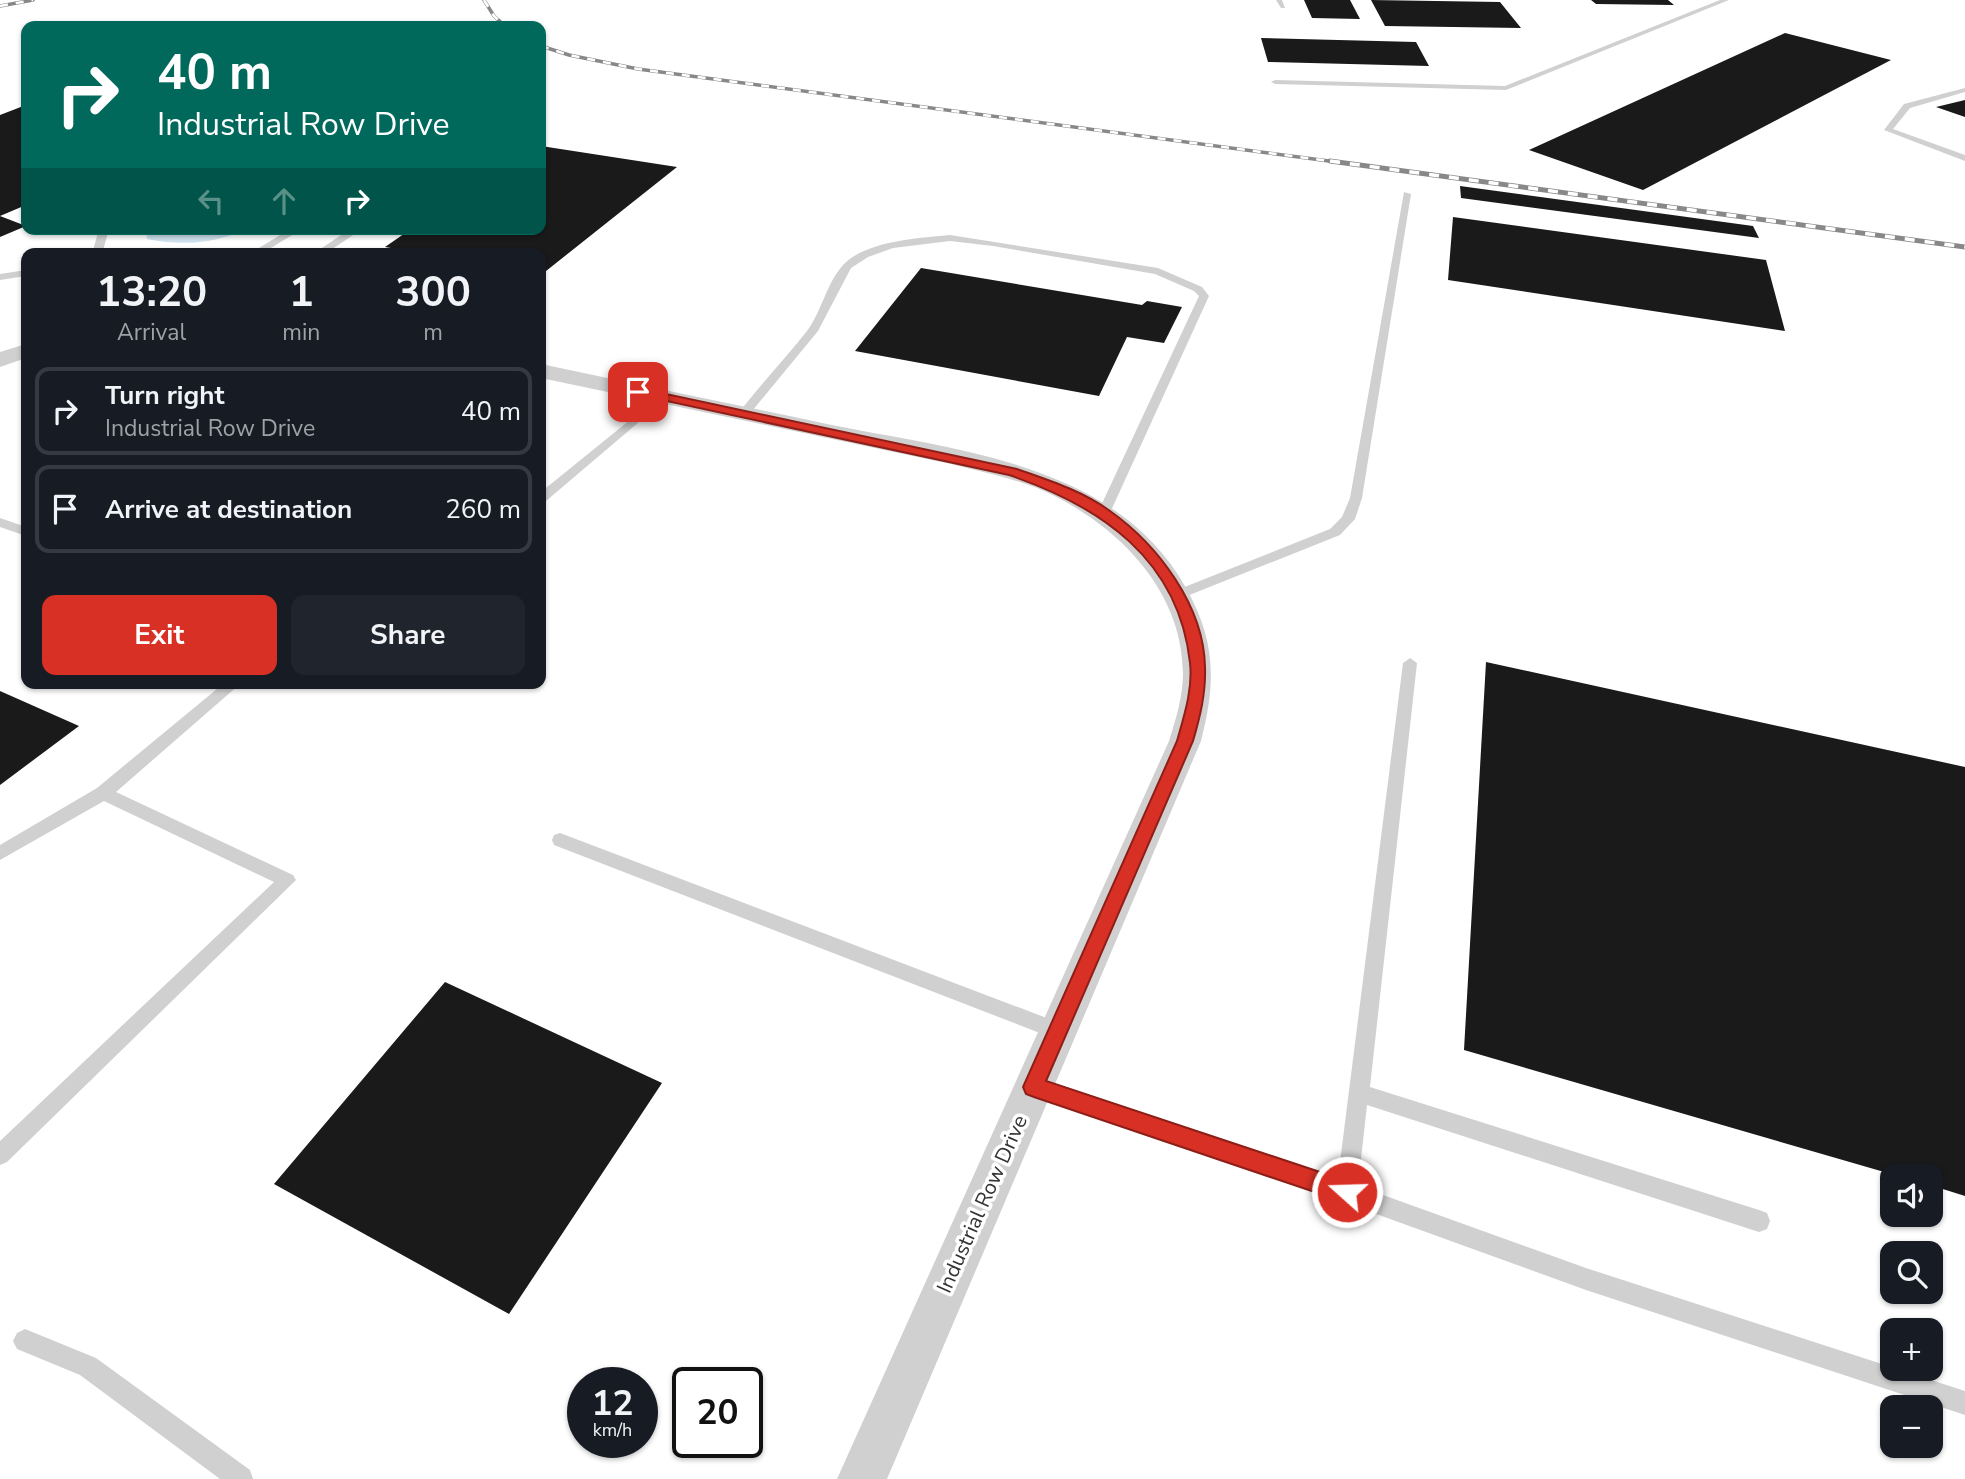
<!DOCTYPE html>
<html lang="en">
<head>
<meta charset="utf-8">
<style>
  body { margin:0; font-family:"Nunito Sans",sans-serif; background:#20242c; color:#f1f3f6; height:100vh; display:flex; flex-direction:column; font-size:26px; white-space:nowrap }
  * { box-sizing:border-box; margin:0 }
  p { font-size:23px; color:#9ea1a6 }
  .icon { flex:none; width:38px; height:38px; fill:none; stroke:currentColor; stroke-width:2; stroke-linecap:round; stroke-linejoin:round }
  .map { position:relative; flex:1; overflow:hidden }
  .sheet { position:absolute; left:21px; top:248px; width:525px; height:441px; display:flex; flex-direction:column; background:#171b24; border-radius:14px; box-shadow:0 2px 5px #0004 }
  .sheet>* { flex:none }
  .hud { position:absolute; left:21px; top:21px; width:525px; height:214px; border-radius:14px; box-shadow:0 2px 5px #0004; background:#00695c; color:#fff; overflow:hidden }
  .controls { position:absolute; left:1880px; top:1164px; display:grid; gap:14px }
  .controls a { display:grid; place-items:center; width:63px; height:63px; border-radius:14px; background:#171b24; box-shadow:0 2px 5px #0004; font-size:35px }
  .speed { position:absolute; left:567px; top:1367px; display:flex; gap:14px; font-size:35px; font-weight:700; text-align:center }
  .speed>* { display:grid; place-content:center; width:91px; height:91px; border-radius:50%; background:#171b24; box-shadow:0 2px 5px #0004; line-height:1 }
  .speed small { font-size:18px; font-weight:400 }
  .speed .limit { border:4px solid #111; border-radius:10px; background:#fff; color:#111 }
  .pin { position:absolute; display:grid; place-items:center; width:60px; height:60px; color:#fff; margin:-30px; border-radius:14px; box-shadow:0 4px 10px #0006 }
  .me { position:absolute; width:77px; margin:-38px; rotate:290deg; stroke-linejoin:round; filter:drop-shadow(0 0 5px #0008) }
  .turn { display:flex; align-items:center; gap:24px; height:147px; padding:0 21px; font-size:32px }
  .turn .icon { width:91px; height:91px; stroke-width:2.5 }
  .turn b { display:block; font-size:49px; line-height:60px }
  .lanes { display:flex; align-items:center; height:66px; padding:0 21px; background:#0003; justify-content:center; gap:35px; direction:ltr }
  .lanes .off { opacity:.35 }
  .eta { display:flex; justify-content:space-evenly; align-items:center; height:119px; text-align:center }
  .eta b { font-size:42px; font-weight:700; line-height:49px }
  .button { display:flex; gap:14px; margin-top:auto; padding:14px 21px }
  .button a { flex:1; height:80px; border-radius:14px; background:#d93025; color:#fff; font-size:28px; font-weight:700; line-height:80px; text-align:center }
  .button a+a { background:#20242c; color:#f1f3f6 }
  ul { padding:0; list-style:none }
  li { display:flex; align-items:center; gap:21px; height:88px; margin:0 14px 10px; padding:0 7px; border:4px solid #363941; border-radius:14px }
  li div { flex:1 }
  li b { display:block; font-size:26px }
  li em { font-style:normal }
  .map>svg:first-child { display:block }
  .water { fill:#cfe2ee }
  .building { fill:#1a1a1a }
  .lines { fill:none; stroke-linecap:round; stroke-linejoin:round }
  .service { fill:#d0d0d0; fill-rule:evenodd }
  .minor { fill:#d0d0d0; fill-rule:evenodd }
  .rail-far1-casing { stroke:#888; stroke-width:3.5 }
  .rail-casing { stroke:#888; stroke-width:5 }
  .rail-far1 { stroke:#fff; stroke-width:2.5; stroke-dasharray:8; stroke-linecap:butt }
  .rail { stroke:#fff; stroke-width:3.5; stroke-dasharray:10; stroke-linecap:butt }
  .route { fill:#d93025; stroke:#8d1f18; stroke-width:2 }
  .labels { text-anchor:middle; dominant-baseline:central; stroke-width:7; stroke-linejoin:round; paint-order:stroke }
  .street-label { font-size:21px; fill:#333; stroke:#fff }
</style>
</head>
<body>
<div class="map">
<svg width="1965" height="1479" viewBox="0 0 1965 1479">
  <rect width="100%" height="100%" fill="#fff"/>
  <!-- water -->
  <path class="water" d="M146,229h101c-34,15 -64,17 -100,10z"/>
  <!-- building -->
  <path class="building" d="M1304,0h46l10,19 -48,-1z
    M1371,0l129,2 21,26 -136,-2z
    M1591,0h77l6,5 -78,-1z
    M1785,33l106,27 -248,130 -114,-40z
    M1261,38l155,4 13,24 -161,-4z
    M1965,100v17l-29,-10z
    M26,105v100l-26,11 26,10 -26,11v-122z
    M541,146l136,21 -136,108v-21h-115l-41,-7 26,-18h130z
    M1460,186l293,40 6,12 -298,-40z
    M1453,217l313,43 19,71 -337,-51z
    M921,268l221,37 5,-4 35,6 -18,36 -37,-6 -28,59 -244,-45z
    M1486,662l479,105v429l-35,-11v-9h-32l-434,-126z
    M0,691l79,35 -79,59z
    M445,982l217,101 -153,231 -235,-130z"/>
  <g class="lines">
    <!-- service -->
    <path class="service" d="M1276,0h6l3,8h-4z
      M1720,0h9l-223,90 -231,-6 -4,-2 4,-2 230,6z
      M1965,88v4l-55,16 -17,21 72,26v6l-81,-31 20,-26z
      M1404,192l7,2 -49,304 -7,21 -15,16 -158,63h-10l-2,-3 2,-3 158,-63 12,-12 8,-19z
      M99,229h10l-7,25h-10z
      M290,229h12l-41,25h-12z
      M350,229h12l-37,25h-12z
      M950,235l208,33 44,19 7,9 -100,219 -5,1 -6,-4 101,-216 -5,-5 -39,-17 -162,-28 -43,-5 -57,7 -25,9 -17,11 -33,63 -70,85 -4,2 -6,-4c22,-29 47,-55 69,-83 15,-20 19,-47 36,-66 22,-24 76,-27 107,-30z
      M26,270v6l-26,4v-6z
      M662,394l6,3 -2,2 -120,102 -5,1v-10z
      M0,518l26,9v9l-26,-9z
      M1410,658l7,5 -47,424 389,123 8,3 3,8 -3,8 -8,3 -392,-127 -9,81 228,82 379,123v24l-379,-125 -320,-116 -239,-80 -3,-7 3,-7 7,-3 304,101 65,-515z
      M223,684h17l-124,108 177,83 3,5 -289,282 -7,3v-24l274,-259 -170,-81 -104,59v-15l97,-57z
      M560,833l505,192 3,6 -3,6 -7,3 -504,-195 -2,-5 2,-5z
      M25,1329l71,29 154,112 3,9h-33l-140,-104 -63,-26 -4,-8 4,-8z"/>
    <!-- minor -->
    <path class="minor" d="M26,344v14l-26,9v-15z
      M541,364c95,20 191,40 286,60 127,26 289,38 359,164 30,53 30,95 15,153l-314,738h-50l332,-738c7,-22 14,-45 14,-68 -1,-85 -67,-149 -139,-182 -30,-13 -62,-19 -93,-27l-410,-86z"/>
    <defs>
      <path id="rail-far1" d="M484,0l10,16 11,10
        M0,6l33,-6
        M541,46l28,9 69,14 706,94"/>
      <path id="rail" d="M1330,161l635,86"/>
    </defs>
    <!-- rail-far1 casing -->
    <use href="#rail-far1" class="rail-far1-casing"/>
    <!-- rail casing -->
    <use href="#rail" class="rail-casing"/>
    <!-- rail-far1 -->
    <use href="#rail-far1" class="rail-far1"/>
    <!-- rail -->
    <use href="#rail" class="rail"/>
  </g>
  <!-- route -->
  <path class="route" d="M638,388l379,81c31,11 66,22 93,42 48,34 94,95 95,156 1,26 -5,50 -12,74l-147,340 301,100 7,3 3,8 -3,8 -7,3 -313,-106 -8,-3 -3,-7 154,-346c7,-25 16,-52 13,-78 -11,-104 -90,-157 -181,-188l-375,-81v-5z"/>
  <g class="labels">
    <!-- street labels -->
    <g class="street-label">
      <text transform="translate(982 1204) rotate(-66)">Industrial Row Drive</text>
    </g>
  </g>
</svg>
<div class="controls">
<a><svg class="icon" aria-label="sound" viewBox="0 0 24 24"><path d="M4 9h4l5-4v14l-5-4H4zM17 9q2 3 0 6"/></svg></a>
<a><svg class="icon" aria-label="search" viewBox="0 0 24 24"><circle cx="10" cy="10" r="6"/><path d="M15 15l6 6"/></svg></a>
<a>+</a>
<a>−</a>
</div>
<div class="speed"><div>12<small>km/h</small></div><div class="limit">20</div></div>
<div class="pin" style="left:638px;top:392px;background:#d93025"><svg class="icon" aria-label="arrive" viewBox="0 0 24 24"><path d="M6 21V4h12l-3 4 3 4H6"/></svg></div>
<svg class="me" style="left:1347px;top:1192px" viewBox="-20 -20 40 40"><circle r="17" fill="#d93025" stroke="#fff" stroke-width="3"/><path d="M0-11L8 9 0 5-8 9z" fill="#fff"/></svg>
<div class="hud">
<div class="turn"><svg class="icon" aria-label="right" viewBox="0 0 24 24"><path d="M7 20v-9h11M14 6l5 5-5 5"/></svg><div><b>40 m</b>Industrial Row Drive</div></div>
<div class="lanes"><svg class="icon off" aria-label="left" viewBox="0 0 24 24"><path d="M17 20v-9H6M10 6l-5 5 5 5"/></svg><svg class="icon off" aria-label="ahead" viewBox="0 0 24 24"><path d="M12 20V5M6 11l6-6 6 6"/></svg><svg class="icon" aria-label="right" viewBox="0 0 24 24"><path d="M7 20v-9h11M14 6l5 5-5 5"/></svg></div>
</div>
<section class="sheet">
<div class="eta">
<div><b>13:20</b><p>Arrival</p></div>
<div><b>1</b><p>min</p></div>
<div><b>300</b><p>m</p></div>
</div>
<ul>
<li><svg class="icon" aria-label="right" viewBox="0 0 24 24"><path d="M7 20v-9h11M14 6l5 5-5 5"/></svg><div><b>Turn right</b><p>Industrial Row Drive</p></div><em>40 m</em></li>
<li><svg class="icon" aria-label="arrive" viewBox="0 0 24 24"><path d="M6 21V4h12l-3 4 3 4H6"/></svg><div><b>Arrive at destination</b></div><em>260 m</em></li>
</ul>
<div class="button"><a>Exit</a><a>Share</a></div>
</section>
</div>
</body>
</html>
